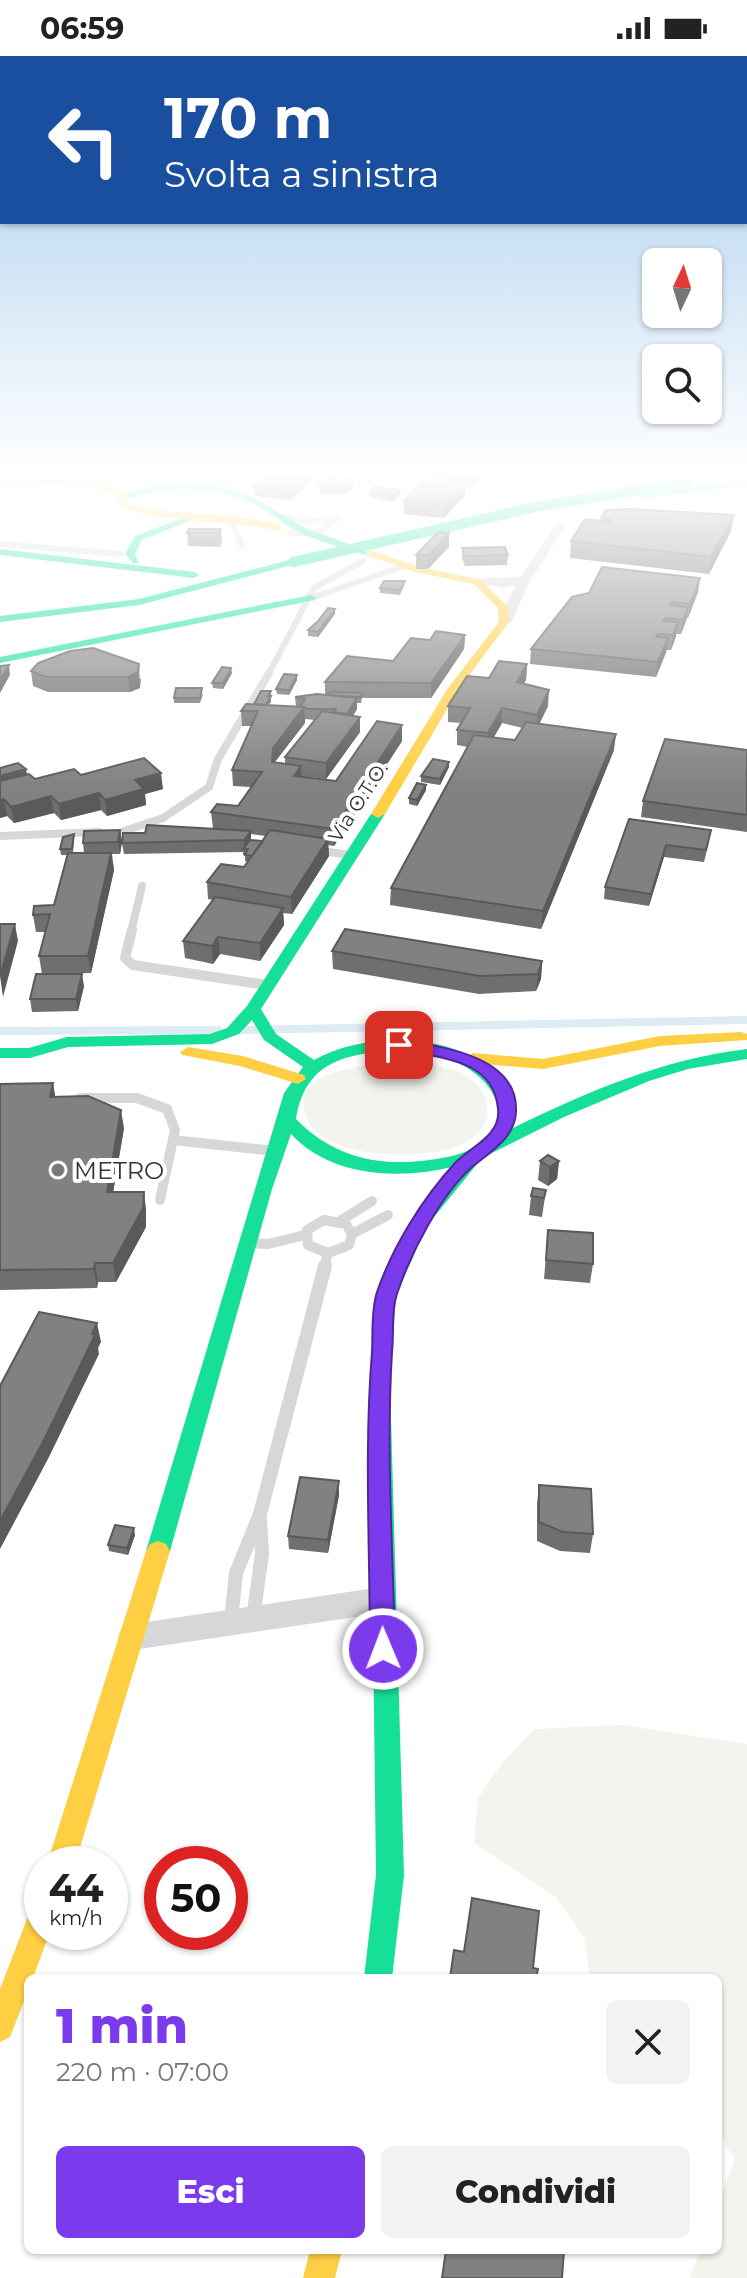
<!DOCTYPE html>
<html lang="it">
<head>
<meta charset="utf-8">
<style>
  body { margin:0; font-family:Montserrat,sans-serif; background:#f2f2f2; color:#222; height:100vh; display:flex; flex-direction:column; font-size:30px; white-space:nowrap }
  * { box-sizing:border-box; margin:0 }
  p { font-size:26px; color:#767676 }
  .icon { flex:none; width:44px; height:44px; fill:none; stroke:currentColor; stroke-width:2; stroke-linecap:round; stroke-linejoin:round }
  .map { position:relative; flex:1; overflow:hidden }
  .sheet { position:absolute; left:24px; top:1918px; width:698px; height:280px; display:flex; flex-direction:column; background:#fff; border-radius:12px; box-shadow:0 2px 6px #0004 }
  .sheet>* { flex:none }
  .guide { position:absolute; left:0px; top:0px; width:748px; height:168px; box-shadow:0 2px 6px #0004; background:#1a4fa0; color:#fff; overflow:hidden }
  .needle { width:52px; rotate:4deg }
  .tools { position:absolute; left:642px; top:192px; display:grid; gap:16px }
  .tools a { display:grid; place-items:center; width:80px; height:80px; border-radius:12px; background:#fff; box-shadow:0 2px 6px #0004; font-size:40px }
  .speed { position:absolute; left:24px; top:1790px; display:flex; gap:16px; font-size:40px; font-weight:700; text-align:center }
  .speed>* { display:grid; place-content:center; width:104px; height:104px; border-radius:50%; background:#fff; box-shadow:0 2px 6px #0004; line-height:1 }
  .speed small { font-size:20px; font-weight:400 }
  .speed .limit { border:12px solid #d22; background:#fff; color:#111 }
  .pin { position:absolute; display:grid; place-items:center; width:68px; height:68px; color:#fff; margin:-34px; border-radius:16px; box-shadow:0 4px 12px #0006 }
  .me { position:absolute; width:88px; margin:-44px; rotate:359deg; stroke-linejoin:round; filter:drop-shadow(0 0 6px #0008) }
  .turn { display:flex; align-items:center; gap:28px; height:168px; padding:0 32px; font-size:36px }
  .turn .icon { width:104px; height:104px; stroke-width:2.5 }
  .turn b { display:block; font-size:56px; line-height:68px }
  .round { display:grid; place-items:center; flex:none; width:84px; height:84px; border-radius:12px; background:#f2f2f2 }
  .head { display:flex; align-items:center; justify-content:space-between; height:136px; padding:0 32px }
  h1 { font-size:48px; font-weight:800; line-height:60px; color:#7c3aed }
  .cta { display:flex; gap:16px; margin-top:auto; padding:16px 32px }
  .cta a { flex:1; height:92px; border-radius:12px; background:#7c3aed; color:#fff; font-size:32px; font-weight:800; line-height:92px; text-align:center }
  .cta a+a { background:#f2f2f2; color:#222 }
  .status { display:flex; justify-content:space-between; align-items:center; height:56px; padding:0 40px; background:#fff; direction:ltr }
  .status svg { height:22px; fill:currentColor }
  .map>svg:first-child { display:block }
  .green { fill:#f1f5ed }
  .lines { fill:none; stroke-linecap:round; stroke-linejoin:round }
  .stream { stroke:#ddebf3; stroke-width:8 }
  .lane-far3 { stroke:#d7d7d7; stroke-width:6 }
  .lane-far2 { stroke:#d7d7d7; stroke-width:8 }
  .lane-far1 { stroke:#d7d7d7; stroke-width:10 }
  .lane { stroke:#d7d7d7; stroke-width:14 }
  .street { fill:#d7d7d7; fill-rule:evenodd }
  .fast { fill:#16e098; fill-rule:evenodd }
  .slow { fill:#ffcf43; fill-rule:evenodd }
  .fast-bridge { stroke:#16e098; stroke-width:10 }
  .wall { fill:#6f6f6f; fill-rule:evenodd }
  .shaded-wall { fill:#5a5a5a }
  .building { fill:#818181; stroke:#5a5a5a; stroke-width:2 }
  .route { fill:#7c3aed; stroke:#51269a; stroke-width:2 }
  .poi-dot { fill:#7a7a7a; stroke:#fff; stroke-width:3 }
  .labels { text-anchor:middle; dominant-baseline:central; stroke-width:8; stroke-linejoin:round; paint-order:stroke }
  .far-street-label { font-size:20px; fill:#333; stroke:#fff }
  .poi-label { font-size:24px; fill:#333; stroke:#fff; text-anchor:start }
</style>
</head>
<body>
<div class="status"><b>06:59</b><svg viewBox="0 0 49 12"><path d="M0 12V9h3v3zM5 12V6h3v6zM10 12V3h3v9zM15 12V0h3v12zM26 1h20v11H26zM47 4h2v5h-2z"/></svg></div>
<div class="map">
<svg width="747" height="2222" viewBox="0 0 747 2222">
  <rect width="100%" height="100%" fill="#fff"/>
  <!-- green -->
  <path class="green" d="M419,1007c14,2 29,4 42,10 31,16 38,51 4,70 -33,18 -141,18 -158,-24 -24,-57 83,-55 112,-56z
    M621,1669l126,19v534h-57l10,-28h18v-46l17,-45 -17,-27v-154h-128l-5,-39 -29,-42 -82,-54 4,-45 25,-36 32,-33z"/>
  <g class="lines">
    <!-- stream -->
    <path class="stream" d="M240,974l507,-10
      M0,975l218,-1"/>
    <!-- lane-far3 -->
    <path class="lane-far3" d="M285,460l23,6 31,-4
      M231,462l11,28
      M290,477h26l22,-15
      M0,488l121,10
      M311,542l93,-32
      M268,619l46,-87 49,-27"/>
    <!-- lane-far2 -->
    <path class="lane-far2" d="M124,775l39,-13 46,-31 9,-28 51,-86
      M0,780l99,-4
      M315,794l35,5
      M131,876l11,-46"/>
    <!-- lane-far1 -->
    <path class="lane-far1" d="M132,874l-7,28 8,7 134,20
      M80,1042h57l30,11 8,21 -15,70
      M173,1084l102,11
      M324,1164l22,4 6,10 -3,11 -21,8 -20,-8 -1,-15z
      M340,1165l32,-20
      M352,1178l36,-19
      M252,1187l16,1 37,-9
      M324,1212l4,-15"/>
    <!-- lane -->
    <path class="lane" d="M253,1563l9,-65 -2,-35
      M231,1565l5,-48 24,-59 65,-248"/>
    <!-- street -->
    <path class="street" d="M139,420h84l-5,3 -78,3 -5,-3z
      M231,420h12l-15,19 -5,-3 2,-11z
      M556,468l10,2 -35,53 -20,43 -12,3 -2,-3 19,-37 -12,3 -33,-6c12,-7 34,-2 50,-6z
      M382,1531l10,4 5,9 -5,9 -10,4 -249,37 -11,-4 -4,-9 4,-9 11,-4z"/>
    <!-- fast -->
    <path class="fast" d="M85,422l-3,5 -82,4v-6z
      M747,423v6l-103,13 -4,-3z
      M177,427l37,3 39,11 52,31 69,25 -8,2c-24,-7 -48,-14 -70,-24 -11,-6 -20,-15 -31,-21 -45,-27 -94,-25 -142,-10l-4,-3 22,-9z
      M186,461l8,2 -52,21 -7,14 4,9h-6l-8,-9 10,-18z
      M0,493l194,23 5,3 -5,3 -194,-23z
      M293,503l5,3 -2,2 -157,41 -139,17v-6l139,-17z
      M311,539l5,3 -1,2 -315,63v-6z
      M378,754l7,4 -124,195 15,25 38,26c53,-30 150,-29 189,23 11,14 16,28 8,46 76,-37 151,-70 236,-80v10l-59,10 -39,12 -85,36 -82,41 -48,59 -16,25 -22,53 -6,88 14,492 -12,103h-28l12,-103 -6,-492 6,-88 26,-58 18,-28 36,-43c-55,14 -124,12 -165,-32l-19,55 -102,362 -4,7 -8,3 -8,-3 -4,-7 138,-458 19,-26 -39,-27 -12,-20 -13,14 -27,10 -144,3 -38,11h-30v-10h29l38,-11 143,-3 17,-6 20,-22 124,-192zM398,994c20,3 42,4 60,13 36,17 59,56 18,83 -13,9 -32,12 -47,14 -51,7 -96,-3 -133,-41 10,-59 50,-65 102,-69z"/>
    <!-- slow -->
    <path class="slow" d="M63,422l57,10 6,5 3,11c44,14 121,6 154,24l-5,3c-52,-12 -105,-7 -156,-23l-8,-16 -54,-9z
      M369,494l52,17 60,13 27,27 1,15 -50,67 -74,125 -7,4 -7,-4 77,-126 51,-66 -1,-14 -24,-24 -59,-12 -49,-17v-4z
      M741,976l6,2v6l-87,6 -117,23 -70,-6 -8,-5 8,-5 70,6 117,-23z
      M188,991l55,9 61,19 2,4 -8,5 -58,-18 -58,-11 -2,-3z
      M158,1485l8,3 4,7 -95,313h-28l99,-313 4,-7z
      M42,1846v30h8l-17,46h-5v13l-18,46 -10,5v-53l32,-83z
      M310,2194h32l-7,28h-32z"/>
    <!-- fast-bridge -->
    <path class="fast-bridge" d="M293,506l247,-56 149,-24"/>
  </g>
  <!-- wall -->
  <path class="wall" d="M428,420h57l-5,6 -5,-1v2l-4,4 -6,-1v9l-21,23 -40,-4v-13l48,-20 2,-2z
    M312,423l-22,21 -35,-4 -1,-9z
    M353,424v9l-6,5h-27l-1,-9z
    M400,434v4l-7,8 -23,-5v-5z
    M601,462l130,13 -22,43 -139,-16 1,-17 30,-20z
    M221,473l1,13 -2,5 -32,-1 -1,-13z
    M449,491l-21,22h-12v-14z
    M462,492l46,7 -1,10 -42,1 -3,-8z
    M700,522l-2,14 -10,26h-1l-6,16h-5l-5,16h-5l-10,27 -126,-13 1,-15z
    M405,525l-1,5 -4,9 -20,-2v-5z
    M335,553v5l-17,23 -10,-1v-6z
    M465,579l-1,14 -33,49h-69l-1,5h-4v6l-4,7 7,16 -34,47 -25,-3 35,5 66,-56v16l-68,105 -6,-1 1,11 -37,58 -9,-1 1,12 -24,36 -40,-7 -7,10 -28,-6 -2,-17 30,-41 -5,-1 -1,-17 37,-15 4,-5 -3,-1v-6h-2v-3l-119,2 -2,-11 23,-10 68,-5 -2,-16 27,-6 13,-19 -18,-1 -1,-16 19,-44h-9l-1,-15 13,-7 17,-13v11l-2,3 27,2 -1,-10 30,-2v-13l68,-21 37,-21zM305,663l10,1 -30,37v6l-10,-1 30,-39zM251,778l15,2 -3,5 -12,-1z
    M70,595l71,28 -1,9 -10,4h-82l-15,-6 -2,-15z
    M527,608l-1,16 -2,3 24,23 -9,18 75,26 -73,179 -151,-24 1,-17 77,-141 -11,-2v-15l4,-7 -13,-1v-16l41,-28zM502,667l21,5 -8,12 -21,-3z
    M232,617l-9,16 -10,-1 -1,-5z
    M297,619v5l-8,15 -12,-1 -1,-5z
    M203,638l-3,9h-26v-5z
    M747,694v82l-106,-15 2,-16z
    M449,706v5l-9,18 -19,-3v-6z
    M0,712l27,6 8,5 46,-4 82,14 -18,5 1,11 -39,11 -6,-6 -40,10 -7,-7 -40,10 -7,-7 -7,2z
    M426,729v5l-9,16 -8,-2v-6z
    M629,763l80,23 -5,20 -40,-5 -15,49 -45,-7 1,-12z
    M120,774l2,12 -2,12h-8l2,16 -23,103 -49,1 -3,-18 6,-24h-9l-3,-17 21,-10 14,-50h-7l-1,-6 14,-9 -1,13h11l-1,-10z
    M332,895l210,10 -1,18 -5,12 -57,3 -146,-25z
    M84,930l-6,25 -46,1 -2,-13z
    M53,1027l2,14 69,31 -11,64h31l2,19v16l-30,55h-18l-1,6 -97,2v-206z
    M540,1105h19l-2,18 -9,7 -10,-6z
    M546,1134l-4,27 -13,-2 2,-19z
    M548,1174l45,34 -3,19 -46,-4z
    M339,1425v14l-11,58 -39,-4 -1,-13z
    M539,1429l54,49 -3,19 -30,-2 -23,-10v-37z
    M135,1479l-7,20 -19,-4 -1,-6z"/>
  <!-- shaded-wall -->
  <path class="shaded-wall" d="M306,420h6v3l-22,21 -1,-9z
    M353,424v9l-6,5v-9z
    M465,427v12l-21,23 1,-13z
    M400,434v4l-7,8v-5z
    M734,459l-3,16 -22,43 2,-17z
    M449,477v14l-21,22 1,-14z
    M700,522l-2,14 -10,26 2,-14z
    M688,551l-2,14 -5,13 2,-14z
    M335,553v5l-17,23v-5z
    M678,566l-2,15 -5,13 2,-15z
    M465,579l-1,14 -33,49v-15z
    M668,582l-2,15 -10,24 2,-15z
    M139,608l1,24 -10,4 -2,-15z
    M527,608l-1,16 -10,17 1,-15z
    M9,609l1,10 -10,18v-13z
    M231,612l1,5 -9,16v-6z
    M297,619v5l-8,15v-5z
    M549,634l-1,16 -12,25 1,-16z
    M357,642v11l-10,15v-10z
    M304,651l1,16 -32,41 -1,-2 1,-14z
    M502,652v15l-15,26 1,-16z
    M360,661v15l-34,47v-16z
    M402,669v16l-68,105v-17z
    M616,678l-2,16 -73,179 2,-18z
    M449,706v5l-9,18v-6z
    M301,710l1,16 -8,-6z
    M26,713l1,5 -26,8 -1,-6z
    M161,717l2,16 -18,5 1,11 -39,11 -2,-16 30,-20z
    M426,729v5l-9,16v-6z
    M99,737l2,17 -40,10 -2,-16z
    M51,740l3,17 -40,10 -3,-16z
    M4,743l3,17 -7,2v-18z
    M120,774l2,12 -2,12 -2,-12z
    M251,775v11l-7,7v-9z
    M328,783l1,17 -37,58 -1,-17z
    M666,789l-2,12 -15,49 2,-12z
    M111,797l3,17 -23,103 -3,-17z
    M283,852l1,17 -24,36v-18z
    M15,868l3,17 -15,56 -3,-21z
    M218,881l2,17 -7,10 -1,-18z
    M542,905l-1,18 -5,12 2,-17z
    M82,918l2,12 -6,25 -2,-12z
    M53,1027l3,18 -6,-4z
    M121,1054l3,18 -14,83 -3,-19z
    M559,1105l-2,18 -9,7 2,-19z
    M144,1136l2,19v16l-30,55 -3,-19z
    M95,1207l3,19 -1,6 -3,-19z
    M97,1267l4,19 -3,6 1,6 -51,105 -48,90v-28z
    M339,1425v14l-11,58v-13z
    M134,1472l1,7 -7,20 -1,-7z"/>
  <!-- building -->
  <path class="building" d="M267,420h39l-17,15 -35,-4z
    M457,420l18,2 -4,4 -19,-2z
    M328,421l25,3 -6,5h-28z
    M425,422l40,5 -20,22 -41,-4z
    M375,431l25,3 -7,7 -23,-5z
    M630,453l104,6 -23,42 -140,-16 14,-22 26,3 1,-3 -11,-1 5,-8z
    M189,473h32l-1,4h-33z
    M438,476l11,1 -20,22h-13z
    M505,491l3,8 -43,1 -3,-8z
    M602,511l98,11 -10,26 -18,-2 -2,3 18,2 -5,13 -17,-2 -3,3 15,1 -5,13 -15,-1 -2,3 12,1 -10,24 -127,-13 41,-52 17,-4z
    M384,525h21l-5,9 -20,-2z
    M328,552l7,1 -17,23 -10,-2 10,-9z
    M436,575l29,4 -34,48 -106,-1 22,-26 46,5 18,-23 19,2z
    M93,592l46,16 -1,8 -10,5h-82l-15,-6 7,-8 32,-12z
    M499,605l28,3 -10,18 32,8 -12,25 -35,-7 -14,25 -31,-3 13,-22 -22,-2 19,-30 22,2z
    M9,609l-9,15v-14z
    M222,611l9,1 -8,15h-11z
    M284,618l13,1 -8,15 -13,-1z
    M176,632h26l-2,10h-26z
    M261,635h10l-3,5h3l-5,9 -12,-1z
    M330,636l32,1 -1,4 -32,-2z
    M317,638l40,4 -10,16 -13,-2 2,-3h-28l-8,-3 5,-7 -10,-2z
    M246,648l58,3 -31,41 -1,14 29,4 -7,10 42,5 41,-60 25,4 -68,104 -123,-17 6,-8 21,2 24,-34 -30,-2 26,-59h-17z
    M322,655l38,6 -34,46 -41,-6z
    M526,666l90,12 -73,177 -152,-23 83,-153 41,5z
    M665,683l82,11v65l-104,-14z
    M144,702l17,15 -26,7 9,9 -39,11 -6,-7 -40,11 -8,-8 -40,11 -7,-8 -4,1v-19l29,-7 6,5 39,-10 7,6z
    M433,703l16,3 -9,17 -19,-3z
    M18,707l8,6 -26,7v-8z
    M417,727l9,2 -9,15 -8,-2z
    M629,763l82,11 -5,20 -40,-5 -15,49 -46,-7z
    M147,769l104,6 -7,9 -122,3 1,-10h22z
    M120,774l-2,12 -35,1 1,-12z
    M270,774l58,9 -37,58 -84,-15 14,-18 23,3z
    M74,778l-2,15h-12l3,-12z
    M250,784l13,1 -11,15 -7,-1 3,-6h-5z
    M68,797h43l-23,103h-49l11,-42 -17,1 1,-9 20,-1z
    M215,841l68,11 -23,35 -42,-6 -6,9 -29,-5z
    M0,868h15l-15,52z
    M345,873l197,32 -4,13 -58,2 -148,-25z
    M36,918h46l-6,25h-46z
    M53,1027l-3,14 38,-1 33,14 -14,82h37l-1,16 -30,55h-18l-1,6 -94,1v-186z
    M548,1099l11,6 -9,6 -10,-6z
    M533,1132l13,2 -2,8 -13,-2z
    M548,1174l45,3v31l-47,-4z
    M39,1256l58,11 -5,11 3,1 -51,105 -44,81v-135z
    M300,1421l39,4 -11,59 -40,-4z
    M539,1429l52,4 2,45 -30,-2 -24,-10z
    M115,1469l19,3 -7,20 -19,-3z
    M472,1842l67,13 -6,57 5,1 -2,9h-86l4,-28 10,2z
    M446,2194h118l-2,28h-120z"/>
  <!-- sky -->
  <linearGradient id="sky" x2="0" y2="1"><stop stop-color="#a3caec"/><stop offset="0.57" stop-color="#fff"/><stop offset="1" stop-color="#fff" stop-opacity="0"/></linearGradient>
  <rect width="747" height="731" fill="url(#sky)"/>
  <!-- route -->
  <path class="route" d="M399,984c40,6 120,15 117,72 -1,26 -26,40 -44,55 -32,29 -60,84 -74,124 -7,18 -4,42 -6,61 -6,98 1,199 3,297l-3,8 -9,3 -9,-3 -4,-8c0,-98 -6,-199 2,-297 1,-18 -1,-42 5,-60 16,-46 45,-93 78,-129 15,-16 46,-27 43,-54 -4,-53 -66,-51 -105,-61l-2,-3z"/>
  <!-- markers -->
  <circle class="poi-dot" cx="58" cy="1114" r="8"/>
  <g class="labels">
    <!-- far-street labels -->
    <g class="far-street-label">
      <text transform="translate(358 746) rotate(-57)">Via O.T.O.</text>
    </g>
    <!-- poi labels -->
    <g class="poi-label">
      <text x="74" y="1114">METRO</text>
    </g>
  </g>
</svg>
<div class="tools">
<a><svg class="needle" viewBox="-14 -14 28 28"><path d="M0-13l5 13h-10z" fill="#e53935"/><path d="M0 13l5-13h-10z" fill="#767676"/></svg></a>
<a><svg class="icon" aria-label="search" viewBox="0 0 24 24"><circle cx="10" cy="10" r="6"/><path d="M15 15l6 6"/></svg></a>
</div>
<div class="speed"><div>44<small>km/h</small></div><div class="limit">50</div></div>
<div class="pin" style="left:399px;top:989px;background:#d93025"><svg class="icon" aria-label="arrive" viewBox="0 0 24 24"><path d="M6 21V4h12l-3 4 3 4H6"/></svg></div>
<svg class="me" style="left:383px;top:1593px" viewBox="-20 -20 40 40"><circle r="17" fill="#7c3aed" stroke="#fff" stroke-width="3"/><path d="M0-11L8 9 0 5-8 9z" fill="#fff"/></svg>
<div class="guide">
<div class="turn"><svg class="icon" aria-label="left" viewBox="0 0 24 24"><path d="M17 20v-9H6M10 6l-5 5 5 5"/></svg><div><b>170 m</b>Svolta a sinistra</div></div>
</div>
<section class="sheet">
<div class="head"><div><h1>1 min</h1><p>220 m · 07:00</p></div><a class="round"><svg class="icon" aria-label="close" viewBox="0 0 24 24"><path d="M6 6l12 12M18 6L6 18"/></svg></a></div>
<div class="cta"><a>Esci</a><a>Condividi</a></div>
</section>
</div>
</body>
</html>
